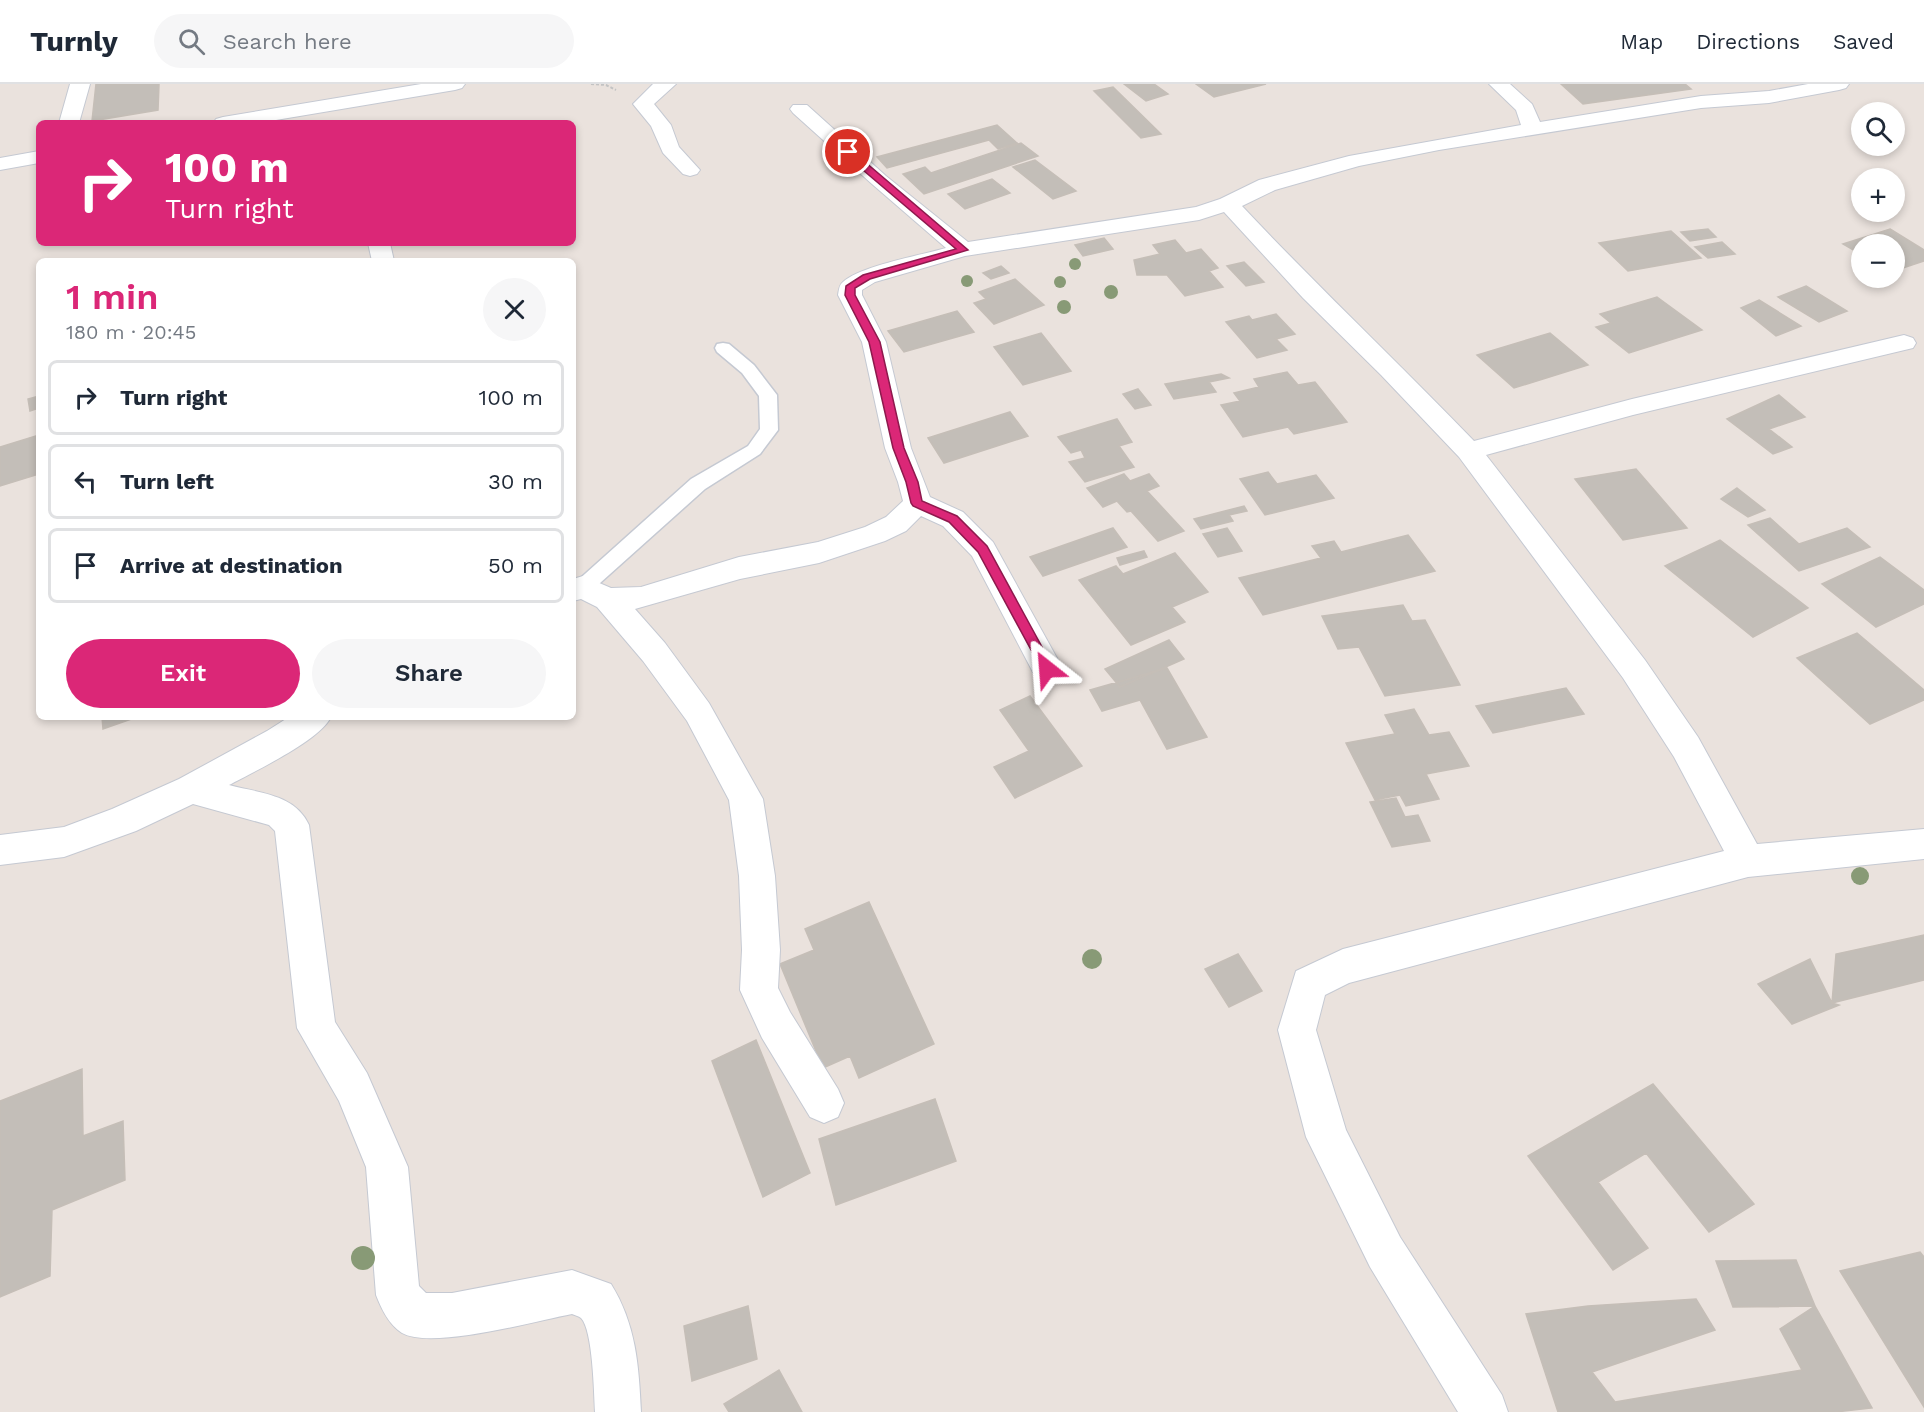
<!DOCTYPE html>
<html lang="en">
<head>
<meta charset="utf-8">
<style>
  body { margin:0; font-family:"Work Sans",sans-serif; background:#f6f6f7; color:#1f2937; height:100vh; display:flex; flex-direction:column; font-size:22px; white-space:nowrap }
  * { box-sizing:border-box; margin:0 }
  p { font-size:20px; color:#747a83 }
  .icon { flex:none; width:33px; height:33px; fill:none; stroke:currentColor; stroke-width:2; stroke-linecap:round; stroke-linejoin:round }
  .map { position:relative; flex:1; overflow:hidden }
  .details { position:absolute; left:36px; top:174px; width:540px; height:462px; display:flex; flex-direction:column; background:#fff; border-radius:9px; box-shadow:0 3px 9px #0003 }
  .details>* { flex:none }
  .hud { position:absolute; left:36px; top:36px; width:540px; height:126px; border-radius:9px; box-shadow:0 3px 9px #0003; background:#db2777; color:#fff; overflow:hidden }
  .fabs { position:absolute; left:1851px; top:18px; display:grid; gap:12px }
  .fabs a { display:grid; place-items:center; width:54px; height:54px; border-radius:50%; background:#fff; box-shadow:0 3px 9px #0003; font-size:30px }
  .pin { position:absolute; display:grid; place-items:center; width:51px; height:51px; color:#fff; margin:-26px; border:3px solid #fff; border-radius:50%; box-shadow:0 2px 6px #0007 }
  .me { position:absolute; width:66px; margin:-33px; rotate:332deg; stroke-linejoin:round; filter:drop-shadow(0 0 4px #0008) }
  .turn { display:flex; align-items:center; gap:21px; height:126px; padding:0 30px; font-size:27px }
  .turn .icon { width:78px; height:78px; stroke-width:2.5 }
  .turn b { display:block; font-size:42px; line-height:51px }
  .round { display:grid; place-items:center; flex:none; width:63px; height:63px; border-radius:32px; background:#f6f6f7 }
  .head { display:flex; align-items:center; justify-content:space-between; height:102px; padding:0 30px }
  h1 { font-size:36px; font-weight:600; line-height:45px; color:#db2777 }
  .action { display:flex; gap:12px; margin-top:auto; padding:12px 30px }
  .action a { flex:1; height:69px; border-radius:36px; background:#db2777; color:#fff; font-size:24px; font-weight:600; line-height:69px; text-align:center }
  .action a+a { background:#f6f6f7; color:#1f2937 }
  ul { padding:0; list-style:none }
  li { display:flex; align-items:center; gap:18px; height:75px; margin:0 12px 9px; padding:0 18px; border:3px solid #e0e1e3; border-radius:9px }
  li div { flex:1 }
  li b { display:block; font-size:22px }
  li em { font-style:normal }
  header { display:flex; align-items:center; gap:36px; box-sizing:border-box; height:84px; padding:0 30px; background:#fff; border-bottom:2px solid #e0e1e3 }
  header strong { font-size:28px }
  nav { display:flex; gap:33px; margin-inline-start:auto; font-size:21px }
  .search { width:420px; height:54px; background:#f6f6f7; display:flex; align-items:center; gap:15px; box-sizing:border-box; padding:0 21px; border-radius:33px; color:#747a83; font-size:22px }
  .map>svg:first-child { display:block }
  .building { fill:#c3beb8; stroke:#c5beb7; stroke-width:1.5 }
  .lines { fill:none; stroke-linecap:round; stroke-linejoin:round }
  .service-casing { stroke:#c5c9d2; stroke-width:3 }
  .minor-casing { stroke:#c5c9d2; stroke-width:2 }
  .path { stroke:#c3c3c3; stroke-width:2; stroke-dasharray:3 2; stroke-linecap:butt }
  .service { fill:#fff; fill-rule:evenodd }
  .minor { fill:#fff; fill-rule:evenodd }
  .tree { fill:#889a76 }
  .route { fill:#db2777; stroke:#8e194d; stroke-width:1.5 }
</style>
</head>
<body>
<header>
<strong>Turnly</strong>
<div class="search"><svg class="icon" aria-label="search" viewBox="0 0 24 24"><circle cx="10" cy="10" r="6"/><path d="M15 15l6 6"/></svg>Search here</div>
<nav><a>Map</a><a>Directions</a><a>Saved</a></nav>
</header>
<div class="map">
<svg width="1924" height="1328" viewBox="0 0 1924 1328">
  <rect width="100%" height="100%" fill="#eae2dd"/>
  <!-- building -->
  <path class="building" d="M96,0h63l-1,26 -66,11z
    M1124,0h30l14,10 -22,7z
    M1196,0h70l-52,13z
    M1561,0h124l6,5 -108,15z
    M1113,3l48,47 -20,4 -47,-47z
    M997,41l20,18 -19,6 -9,-9 -102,28 -10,-11z
    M1021,59l17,13 -114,38 -21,-20 22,-7 6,6z
    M1035,76l41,31 -23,8 -40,-32z
    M992,95l18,14 -45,16 -17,-15z
    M1708,145l8,8 -26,4 -9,-9z
    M1890,145l34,21v11l-30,10v-27h-32v11l-19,-11z
    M1671,147l30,27 -73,13 -29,-28z
    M1104,154l9,11 -30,7 -8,-11z
    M1175,156l11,13 15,-4 17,19 -9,3 14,16 -38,9 -18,-21h-30l-3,-15 26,-6 -7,-9z
    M1722,158l13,12 -27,4 -13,-11z
    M1244,178l20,20 -18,4 -19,-20z
    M1001,182l8,7 -18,6 -8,-6z
    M1015,195l29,26 -50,19 -20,-21 12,-4 -7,-7z
    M1806,202l41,25 -28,11 -41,-25z
    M1657,213l45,33 -73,23 -33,-26 15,-4 -11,-9z
    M1759,216l42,26 -25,10 -35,-28z
    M957,227l17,21 -70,20 -16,-21z
    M1276,230l19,20 -19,5 11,11 -30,8 -31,-36 23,-6 3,4z
    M1041,249l30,38 -48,14 -29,-38z
    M1550,249l38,32 -74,23 -37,-33z
    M1287,288l11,13 17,-3 32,40 -53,12 -6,-7 -45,10 -22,-32 19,-4 -6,-8 25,-6 -5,-8z
    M1221,290l8,4 -20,4 7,10 -42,7 -9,-15z
    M1138,305l13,16 -16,4 -12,-15z
    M1779,311l26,22 -36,12 23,18 -19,7 -46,-35z
    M39,312v12l-9,3 -2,-12z
    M1010,328l18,24 -84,27 -16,-25z
    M1117,335l15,23 -13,4 15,21 -49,15 -16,-20 16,-4 -4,-8 -10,3 -13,-16z
    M39,351v39l-39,12v-39z
    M1636,385l51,59 -64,12 -48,-61z
    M1268,388l9,12 39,-9 18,23 -69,17 -25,-36z
    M1124,390l6,7 19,-7 10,12 -12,5 37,40 -26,10 -27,-30 -4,1 -10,-11 -14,6 -16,-19z
    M1737,404l28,22 -17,7 -27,-18z
    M1244,422l3,5 -18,4 4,6 -32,8 -7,-10z
    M1770,434l29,26 48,-16 23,19 -71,24 -51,-46z
    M1113,444l14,19 -84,29 -13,-19z
    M1227,444l15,23 -24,6 -15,-23z
    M1408,451l27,36 -172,44 -24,-37 82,-20 -9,-12 22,-5 7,11z
    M1720,456l88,68 -55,29 -88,-71z
    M1144,467l3,6 -27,8 -3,-7z
    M1175,469l33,39 -36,15 13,15 -54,23 -52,-65 37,-14 7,8z
    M1880,473l44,33v14l-48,23 -54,-43z
    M1403,521l9,16 13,-1 35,65 -75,11 -26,-49 -21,2 -16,-33z
    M1857,549l67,57v10l-54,24 -73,-66z
    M1169,556l15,19 -64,28 -15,-18z
    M1167,584l40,69 -40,12 -27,-49 -38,11 -12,-21z
    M1566,604l18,26 -91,19 -17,-27z
    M1030,612l52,70 -67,32 -21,-31 35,-16 -29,-41z
    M1414,625l15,26 20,-3 20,34 -43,8 13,25 -33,7 -6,-11 -25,5 -29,-57 49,-9 -10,-19z
    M102,633h35l-34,12z
    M1396,714l9,19 13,-2 12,26 -38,6 -22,-45z
    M869,818l65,142 -75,34 -9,-22 -27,12 -43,-104 34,-14 -9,-21z
    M1924,851v45l-92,23 4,-49z
    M1238,870l24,37 -33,16 -24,-38z
    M1810,875l22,44 7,2 -47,19 -34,-40z
    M756,956l54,133 -47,24 -51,-136z
    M82,985l1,67 40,-15 2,59 -73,30 -2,66 -50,21v-196z
    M1653,1000l101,120 -45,28 -63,-79 -48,29 50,66 -35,22 -85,-114z
    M935,1015l21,62 -120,44 -17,-66z
    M1920,1168l4,5v150l-84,-136z
    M1796,1176l19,46 -82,1 -17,-46z
    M1696,1215l19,31 -123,42 23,30 187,-32 -22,-41 35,-23 57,102 -37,4h-277l-32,-98 62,-8z
    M748,1222l9,53 -65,22 -8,-55z
    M779,1286l23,42h-73l-5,-8z"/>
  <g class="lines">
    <defs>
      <path id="service" d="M723,259l6,1 25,21 23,30 1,35 -18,24 -55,35 -115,103 -7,3 -7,-3 -3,-5 3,-5 115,-103 57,-33 12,-17 -1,-33 -17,-23 -25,-21 -2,-4 2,-4z"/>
      <path id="minor" d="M70,0h20l-11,39h-20z
        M421,0h44l-3,4 -7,2 -197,33h-45l3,-4 7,-2z
        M653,0h23l-22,20 17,21 8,22 21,23 -3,4 -7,2 -7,-2 -20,-21 -12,-27 -18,-22z
        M1489,0h21l22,20 8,18 161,-26 68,-5 39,-7h41l-3,4 -7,2 -70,13 -68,5 -262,42 -80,16 -84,24 -33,16c75,80 155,155 232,235l158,-42 272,-64 9,3 3,5 -3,5 -280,67 -147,40 159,205 53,77 59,107 167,-15v30l-176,18 -399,106 -24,12 -9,35 30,100 54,107 102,158 6,17h-50l-88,-145 -64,-130 -28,-107 18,-59 47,-22 381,-98 -50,-94 -51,-79 -164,-221 -78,-82 -78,-77 -79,-86 -25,8 -234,36 -90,26 -13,8v5l24,47 25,106 19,49 33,15 30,30 70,127 -5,9 -11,3 -11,-3 -64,-122 -29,-30 -22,-10 -15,15 -21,10 -66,22 -79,16 -105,30 30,34 44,60 54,96 12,77 5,74 -2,38 12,24 48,77 6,14 -6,14 -14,6 -14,-6 -48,-79 -22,-48 2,-40 -3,-74 -10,-76 -42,-79 -44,-60 -46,-54 -16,-8 -8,2v-22l10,-3 28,12 30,-1 98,-30 79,-15 47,-15 21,-10 17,-16 -5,-19 -13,-34 -23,-106 -24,-47c1,-5 1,-10 5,-13 17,-16 79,-27 103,-34l-74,-64 -79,-71 -3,-4 3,-4h14l79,71 82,66 228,-35 24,-8 39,-19 90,-24 172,-31 -5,-15z
        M39,67v12l-39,7v-12z
        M368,159h22l4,18h-22z
        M289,633h42c-12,24 -76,54 -102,68 30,8 66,9 80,40l26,197 32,51 41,94 11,119 7,7h26l120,-23 39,14c25,40 28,82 30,128h-46c-1,-18 -2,-82 -14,-94 -2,-2 -7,-3 -9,-4 -37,7 -140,36 -170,19 -13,-8 -21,-25 -26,-38l-10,-128 -27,-66 -42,-73 -22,-197 -6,-6 -76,-21 -57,27 -72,26 -64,8v-30l64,-8 48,-18 67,-30 88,-48z"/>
    </defs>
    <!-- service casing -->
    <use href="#service" class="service-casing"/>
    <!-- minor casing -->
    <use href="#minor" class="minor-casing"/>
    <!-- path -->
    <path class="path" d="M591,0l15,1 10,5"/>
    <!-- service -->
    <use href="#service" class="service"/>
    <!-- minor -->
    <use href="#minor" class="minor"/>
  </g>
  <!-- trees -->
  <g class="tree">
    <circle cx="1075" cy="180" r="6"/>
    <circle cx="967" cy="197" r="6"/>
    <circle cx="1060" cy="198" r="6"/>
    <circle cx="1111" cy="208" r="7"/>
    <circle cx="1064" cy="223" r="7"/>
    <circle cx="1860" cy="792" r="9"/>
    <circle cx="1092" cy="875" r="10"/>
    <circle cx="363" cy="1174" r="12"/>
  </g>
  <!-- route -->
  <path class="route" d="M844,66h7l117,100 -98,29 -15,9v7l25,47 24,106 14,34 4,19 35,15 30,30 67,123 -2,3h-9l-65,-120 -29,-30 -36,-16 -2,-3 -5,-21 -13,-34 -24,-106 -24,-47 1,-9 17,-11 93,-26 -112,-95z"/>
</svg>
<div class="fabs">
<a><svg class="icon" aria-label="search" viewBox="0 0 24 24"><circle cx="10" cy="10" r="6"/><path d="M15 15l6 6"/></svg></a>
<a>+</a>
<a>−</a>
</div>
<div class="pin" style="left:848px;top:68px;background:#d93025"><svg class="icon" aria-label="arrive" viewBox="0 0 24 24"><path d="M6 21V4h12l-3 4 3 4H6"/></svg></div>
<svg class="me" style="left:1047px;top:585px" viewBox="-20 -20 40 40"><path d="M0-17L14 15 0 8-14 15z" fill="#db2777" stroke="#fff" stroke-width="4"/></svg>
<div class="hud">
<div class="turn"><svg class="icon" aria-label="right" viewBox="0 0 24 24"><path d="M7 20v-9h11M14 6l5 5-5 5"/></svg><div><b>100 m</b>Turn right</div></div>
</div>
<section class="details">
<div class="head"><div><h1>1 min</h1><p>180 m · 20:45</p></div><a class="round"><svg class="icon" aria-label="close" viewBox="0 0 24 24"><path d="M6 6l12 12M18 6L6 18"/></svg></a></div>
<ul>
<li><svg class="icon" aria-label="right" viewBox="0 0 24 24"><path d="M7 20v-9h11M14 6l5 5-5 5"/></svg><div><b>Turn right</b></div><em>100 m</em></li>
<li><svg class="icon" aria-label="left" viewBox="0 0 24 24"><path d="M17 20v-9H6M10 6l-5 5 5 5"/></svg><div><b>Turn left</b></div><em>30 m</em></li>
<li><svg class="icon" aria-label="arrive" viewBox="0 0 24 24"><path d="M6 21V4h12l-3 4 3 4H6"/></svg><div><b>Arrive at destination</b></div><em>50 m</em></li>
</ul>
<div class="action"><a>Exit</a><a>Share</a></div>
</section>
</div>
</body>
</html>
